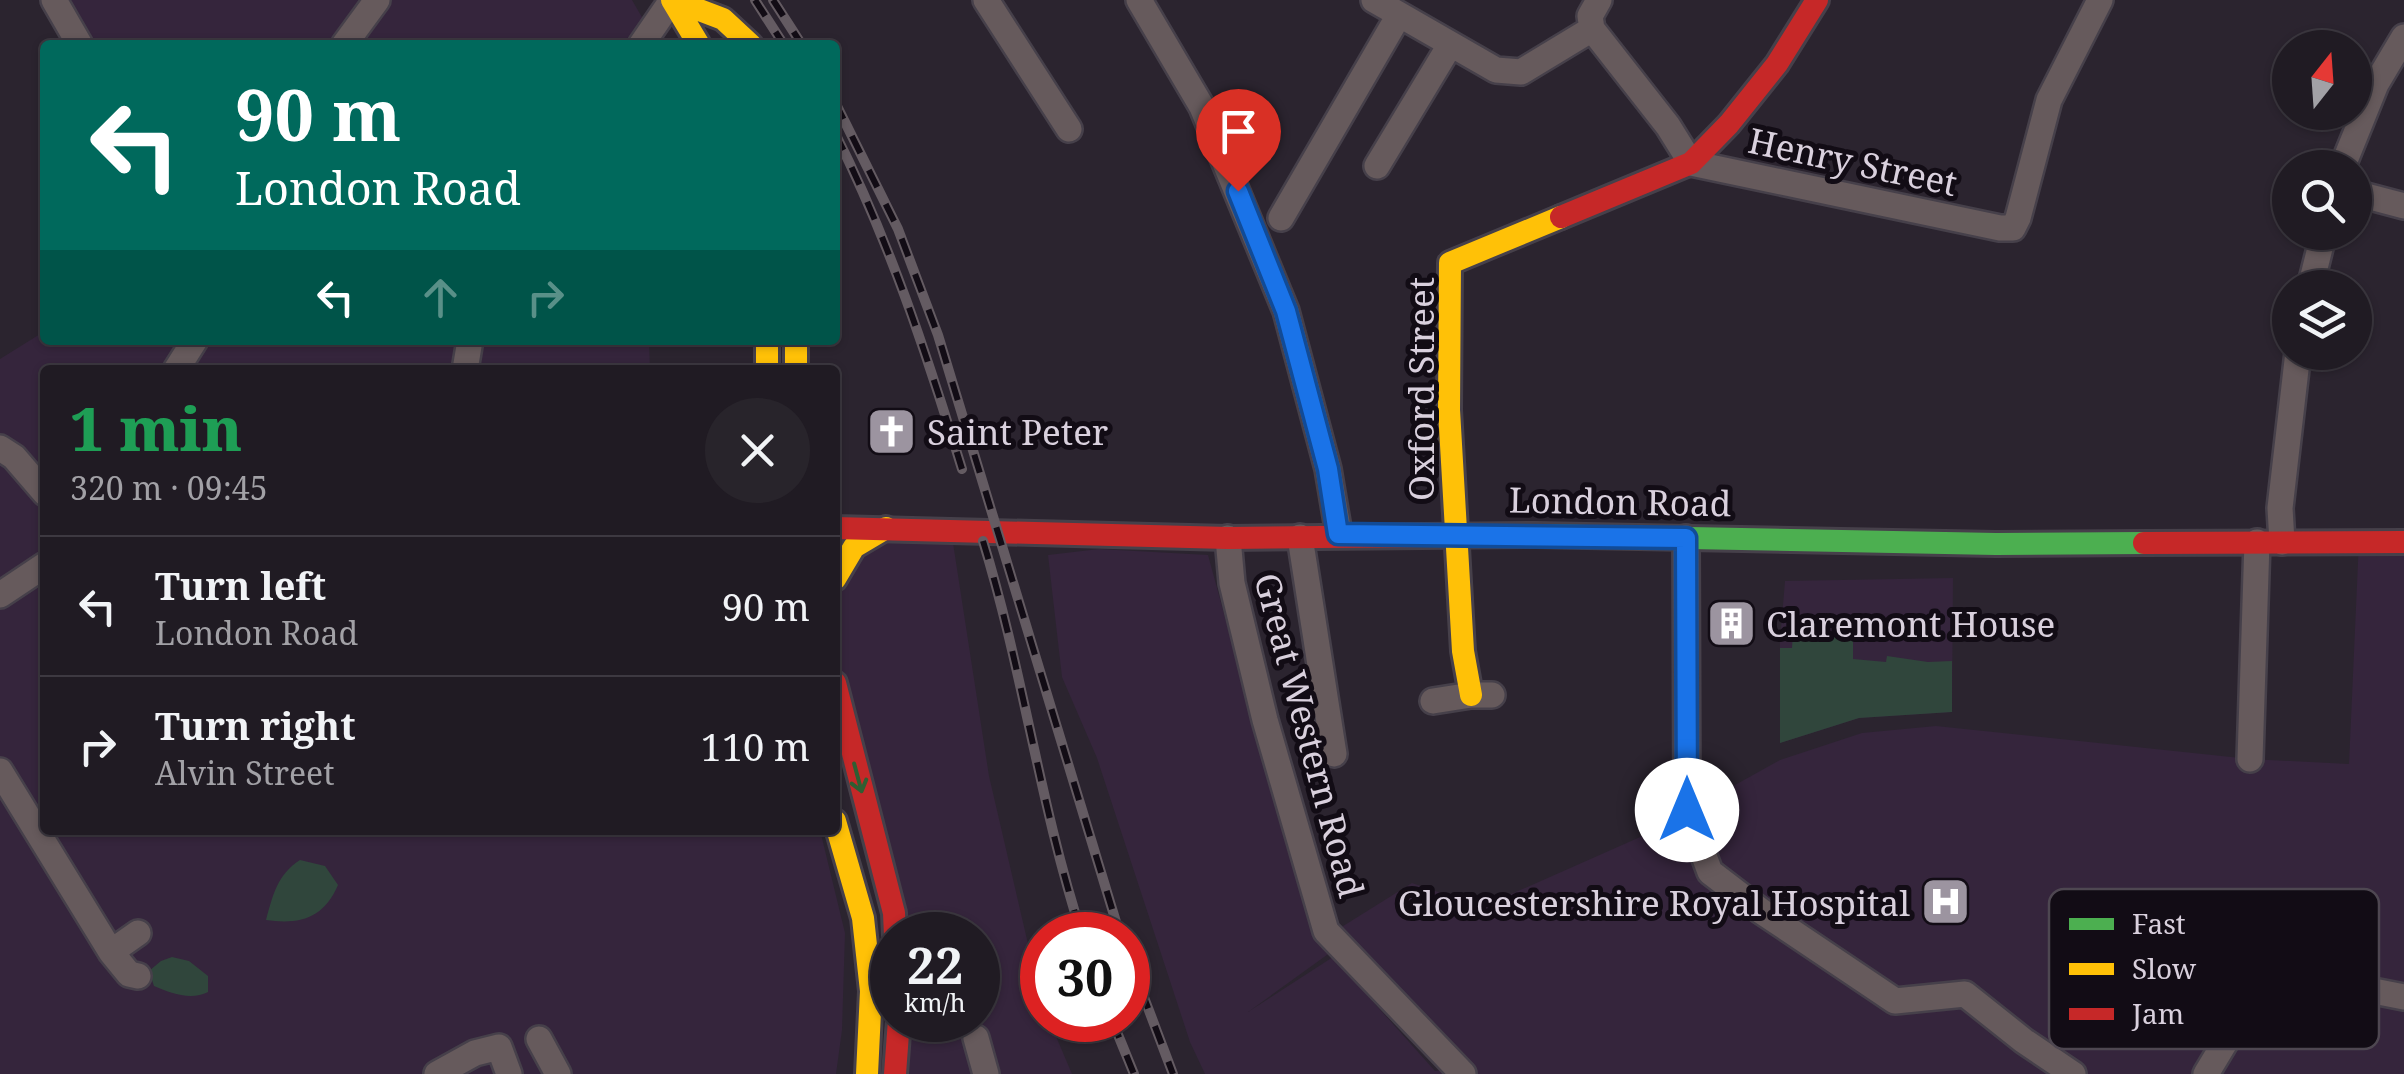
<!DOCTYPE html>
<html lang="en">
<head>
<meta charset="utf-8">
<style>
  body { margin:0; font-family:"Noto Serif",serif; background:#28242b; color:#f1f3f6; height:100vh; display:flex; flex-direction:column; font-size:38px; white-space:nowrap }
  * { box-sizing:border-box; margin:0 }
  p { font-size:32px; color:#a2a1a6 }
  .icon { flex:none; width:55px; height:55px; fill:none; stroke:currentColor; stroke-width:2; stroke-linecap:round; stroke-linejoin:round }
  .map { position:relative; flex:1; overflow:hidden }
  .drawer { position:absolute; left:40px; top:365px; width:800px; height:470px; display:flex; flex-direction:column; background:#201b23; border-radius:10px; box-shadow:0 2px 8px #0004,0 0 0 2px #3d3941 }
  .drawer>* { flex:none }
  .banner { position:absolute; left:40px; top:40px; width:800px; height:305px; border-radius:10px; box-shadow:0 2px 8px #0004,0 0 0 2px #3d3941; background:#00695c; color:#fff; overflow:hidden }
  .needle { width:65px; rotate:17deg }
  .fabs { position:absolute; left:2272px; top:30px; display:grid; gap:20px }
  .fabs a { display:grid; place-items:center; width:100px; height:100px; border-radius:50%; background:#201b23; box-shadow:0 2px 8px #0004,0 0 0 2px #3d3941; font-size:50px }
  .speed { position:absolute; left:870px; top:912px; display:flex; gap:20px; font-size:50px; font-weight:700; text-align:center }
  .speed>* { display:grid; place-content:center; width:130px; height:130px; border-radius:50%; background:#201b23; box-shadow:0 2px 8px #0004,0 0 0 2px #3d3941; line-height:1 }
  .speed small { font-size:25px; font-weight:400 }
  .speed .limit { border:15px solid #d22; background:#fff; color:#111 }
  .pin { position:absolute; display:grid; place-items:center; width:85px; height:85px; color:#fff; margin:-102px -42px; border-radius:50% 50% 50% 0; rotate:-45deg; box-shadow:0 0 10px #0007 }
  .pin .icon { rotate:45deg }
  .me { position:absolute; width:110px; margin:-55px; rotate:0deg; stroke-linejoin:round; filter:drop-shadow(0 0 8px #0008) }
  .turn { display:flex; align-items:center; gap:35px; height:210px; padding:0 30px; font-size:45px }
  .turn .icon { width:130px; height:130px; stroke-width:2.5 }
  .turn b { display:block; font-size:70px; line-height:85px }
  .lanes { display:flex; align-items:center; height:95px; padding:0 30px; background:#0003; justify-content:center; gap:50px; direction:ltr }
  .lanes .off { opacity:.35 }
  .round { display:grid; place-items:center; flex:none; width:105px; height:105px; border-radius:52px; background:#28242b }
  .summary { display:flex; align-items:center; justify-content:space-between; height:170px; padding:0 30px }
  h1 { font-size:60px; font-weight:800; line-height:75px; color:#1e9e55 }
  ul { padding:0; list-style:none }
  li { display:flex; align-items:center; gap:30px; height:140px; padding:0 30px; border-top:2px solid #3d3941 }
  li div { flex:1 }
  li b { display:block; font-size:38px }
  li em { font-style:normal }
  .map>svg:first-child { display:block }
  .built { fill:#35253c }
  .green { fill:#30463c }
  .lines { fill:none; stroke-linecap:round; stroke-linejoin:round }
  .street-casing { stroke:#46404a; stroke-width:30 }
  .fast-casing { stroke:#46404a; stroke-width:28 }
  .slow-casing { stroke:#46404a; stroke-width:28 }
  .jam-casing { stroke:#46404a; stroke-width:28 }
  .street { stroke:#665a5c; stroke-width:25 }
  .fast { stroke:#4caf50; stroke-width:22 }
  .slow { stroke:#ffc107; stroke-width:22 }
  .jam { stroke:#c62828; stroke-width:22 }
  .rail-casing { stroke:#645b62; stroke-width:10 }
  .rail { stroke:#120c15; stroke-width:6; stroke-dasharray:19; stroke-linecap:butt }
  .oneway { stroke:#2f5e32 }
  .route-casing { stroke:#114b97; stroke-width:25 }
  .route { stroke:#1a73e8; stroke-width:18 }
  .labels { text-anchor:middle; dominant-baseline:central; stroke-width:10; stroke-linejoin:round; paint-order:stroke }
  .street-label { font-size:35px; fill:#d9d0dd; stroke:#120c15 }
  .poi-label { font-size:35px; fill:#d9d0dd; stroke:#120c15; text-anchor:start }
  .key { fill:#120c15; stroke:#4e4751; stroke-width:2.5 }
  .key-label { font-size:28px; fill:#d9d0dd }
</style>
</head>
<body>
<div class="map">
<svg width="2404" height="1074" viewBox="0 0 2404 1074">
  <rect width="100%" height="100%" fill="#2b242f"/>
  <!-- built -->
  <path class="built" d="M66,0h566l26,45h-565z
    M45,331v9h604l1,30h-605v460h775l25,103 -3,97 -6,44h-836v-715z
    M835,528l116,2 38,246 53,228v16h7l23,54h-177l4,-54h79v-85h-83l-60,-252z
    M2359,540l45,2v532h-1199l-15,-32 -93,-284 -35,-81 -14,-122 51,-6 109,6 65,238 45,141 13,18 -83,60 85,-55 102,114 22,-3 1,-19 -118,-121 72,-45 61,21 27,-5 147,-65 133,-74 82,-27 74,-7 314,33 99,5z
    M1953,578l-1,134 -93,6 -79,25v-102l5,-60z"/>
  <!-- green -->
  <path class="green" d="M1853,630v29l33,3 1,-6 41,6 24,-1v51l-93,6 -79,25v-95h12l1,-15z
    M300,860l25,6 13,19c-14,33 -38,40 -72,35 7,-25 11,-45 34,-60z
    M172,957l17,4 19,15v16c-17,9 -38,1 -54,-6l-5,-15 12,-10z"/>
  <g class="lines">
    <defs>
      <path id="street" d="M54,0l26,45
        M986,0l83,129
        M1139,0l63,107 84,204 42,158 11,65
        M1374,0l122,70 25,2 71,-43 -2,-13 9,-16
        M1592,29l76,97 23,37 309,65h13l5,-10 31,-118 51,-100
        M344,45l33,-45
        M641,45l31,-45
        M1377,166l73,-121
        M2342,168l34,-84 28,-47
        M2355,193l49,13
        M1281,218l118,-203
        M2310,288l14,-56
        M176,370l19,-30
        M465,370l5,-30
        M0,448l14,9 31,36
        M1300,537l34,217
        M1228,538l4,45 33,137 61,211 137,143
        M1686,538l1,272 23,62 51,39 134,90 70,-7 59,47 49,33
        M2282,542l-2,-34 18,-156
        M0,595l45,-30
        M1433,701l38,-6h21
        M2250,759l7,-217
        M0,771l111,181
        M138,933l-27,19 18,22 9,2
        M976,1038l10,36
        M539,1039l19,35
        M437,1074l38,-21 24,-6 10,27
        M2206,1074l41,-68 10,-7 76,-16 71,14"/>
      <path id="fast" d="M1535,535l461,9 148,-1"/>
      <path id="slow" d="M672,0l27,45
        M673,0l50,19 28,26
        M767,340v30
        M796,340v30
        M835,579l19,-32 32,-19
        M1471,695l-8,-44 -14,-241 1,-147 111,-46
        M835,821l28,97 8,73 -4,83"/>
      <path id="jam" d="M1561,217l130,-54 38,-39 48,-60 40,-64
        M835,528l393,10 307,-3
        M2144,543l260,-1
        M835,683l59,230 1,22
        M895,1074l4,-54"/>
    </defs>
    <!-- street casing -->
    <use href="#street" class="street-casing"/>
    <!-- fast casing -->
    <use href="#fast" class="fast-casing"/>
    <!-- slow casing -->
    <use href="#slow" class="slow-casing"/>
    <!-- jam casing -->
    <use href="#jam" class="jam-casing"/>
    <!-- street -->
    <use href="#street" class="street"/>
    <!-- fast -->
    <use href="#fast" class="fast"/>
    <!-- slow -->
    <use href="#slow" class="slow"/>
    <!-- jam -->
    <use href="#jam" class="jam"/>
    <defs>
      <path id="rail" d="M755,0l29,45
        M773,0l29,45
        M835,102l63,127 40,106 182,600
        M835,133c55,110 91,219 127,336
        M983,541c40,130 57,265 99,394
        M1128,955l45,119
        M1112,1020l22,54"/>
    </defs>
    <!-- rail casing -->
    <use href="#rail" class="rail-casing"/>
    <!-- rail -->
    <use href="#rail" class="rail"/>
  </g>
  <!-- one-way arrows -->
  <defs><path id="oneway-shaft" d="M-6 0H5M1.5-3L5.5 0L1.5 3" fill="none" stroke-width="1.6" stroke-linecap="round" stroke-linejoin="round" transform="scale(2.5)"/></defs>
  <use class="oneway" href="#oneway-shaft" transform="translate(858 778) rotate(75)"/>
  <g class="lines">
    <defs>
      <path id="route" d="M1238,191l48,120 42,158 10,65 348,4 1,272"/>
    </defs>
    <!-- route casing -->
    <use href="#route" class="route-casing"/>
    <!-- route -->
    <use href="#route" class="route"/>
  </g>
  <!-- icons -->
  <defs>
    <symbol id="church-square" viewBox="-11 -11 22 22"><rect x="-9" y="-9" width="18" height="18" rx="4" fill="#9c94a0" stroke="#120c15"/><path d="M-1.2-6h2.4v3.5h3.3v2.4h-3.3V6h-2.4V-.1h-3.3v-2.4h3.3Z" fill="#fff"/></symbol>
    <symbol id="building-square" viewBox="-11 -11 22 22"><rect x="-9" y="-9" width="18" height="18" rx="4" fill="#9c94a0" stroke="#120c15"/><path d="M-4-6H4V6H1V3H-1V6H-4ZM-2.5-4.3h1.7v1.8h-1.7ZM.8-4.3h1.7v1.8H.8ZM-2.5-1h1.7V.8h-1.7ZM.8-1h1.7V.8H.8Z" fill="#fff"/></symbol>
    <symbol id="hospital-square" viewBox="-11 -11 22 22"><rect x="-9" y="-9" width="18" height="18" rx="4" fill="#9c94a0" stroke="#120c15"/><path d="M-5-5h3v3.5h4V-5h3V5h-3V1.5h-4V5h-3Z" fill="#fff"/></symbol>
  </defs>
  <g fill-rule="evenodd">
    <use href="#church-square" x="864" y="404" width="55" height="55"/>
    <use href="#building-square" x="1704" y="596" width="55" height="55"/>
    <use href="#hospital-square" x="1918" y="874" width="55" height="55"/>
  </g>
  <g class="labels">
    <!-- street labels -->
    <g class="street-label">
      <text transform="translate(1853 161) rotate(12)">Henry Street</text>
      <text transform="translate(1420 389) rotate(-90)">Oxford Street</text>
      <text transform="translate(1620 501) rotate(1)">London Road</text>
      <text transform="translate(1310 735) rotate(75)">Great Western Road</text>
    </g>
    <!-- poi labels -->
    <g class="poi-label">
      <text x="927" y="431">Saint Peter</text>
      <text x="1766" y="623">Claremont House</text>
      <text x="1910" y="902" text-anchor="end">Gloucestershire Royal Hospital</text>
    </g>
  </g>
  <!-- legend -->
  <rect x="2049" y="889" width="330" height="160" rx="15" class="key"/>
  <rect x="2069" y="918" width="45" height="12" fill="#4caf50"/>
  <rect x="2069" y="963" width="45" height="12" fill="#ffc107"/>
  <rect x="2069" y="1008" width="45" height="12" fill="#c62828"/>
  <g class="key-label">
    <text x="2132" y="934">Fast</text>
    <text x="2132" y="979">Slow</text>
    <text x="2132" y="1024">Jam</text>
  </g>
</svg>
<div class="fabs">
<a><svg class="needle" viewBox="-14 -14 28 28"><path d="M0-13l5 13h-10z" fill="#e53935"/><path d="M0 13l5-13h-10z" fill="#a2a1a6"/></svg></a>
<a><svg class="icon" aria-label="search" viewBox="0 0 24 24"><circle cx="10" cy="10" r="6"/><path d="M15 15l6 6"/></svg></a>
<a><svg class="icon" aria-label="layers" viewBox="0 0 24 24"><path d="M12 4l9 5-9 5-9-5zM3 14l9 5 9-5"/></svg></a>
</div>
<div class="speed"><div>22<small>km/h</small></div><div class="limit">30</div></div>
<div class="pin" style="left:1238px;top:191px;background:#d93025"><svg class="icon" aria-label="arrive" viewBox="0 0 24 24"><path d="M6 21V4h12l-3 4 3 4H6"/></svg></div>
<svg class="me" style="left:1687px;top:810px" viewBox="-20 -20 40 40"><circle r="19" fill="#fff"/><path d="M0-13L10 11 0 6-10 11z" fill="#1a73e8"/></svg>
<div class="banner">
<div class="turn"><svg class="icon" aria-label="left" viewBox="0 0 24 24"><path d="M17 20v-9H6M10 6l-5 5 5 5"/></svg><div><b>90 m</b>London Road</div></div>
<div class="lanes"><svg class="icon" aria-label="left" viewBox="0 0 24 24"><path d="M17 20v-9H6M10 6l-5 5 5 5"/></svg><svg class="icon off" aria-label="ahead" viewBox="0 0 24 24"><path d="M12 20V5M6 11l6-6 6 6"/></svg><svg class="icon off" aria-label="right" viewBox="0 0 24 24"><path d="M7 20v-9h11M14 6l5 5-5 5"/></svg></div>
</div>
<section class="drawer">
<div class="summary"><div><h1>1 min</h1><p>320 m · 09:45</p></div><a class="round"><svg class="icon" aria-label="close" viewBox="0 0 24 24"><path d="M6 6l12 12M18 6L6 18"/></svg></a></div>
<ul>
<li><svg class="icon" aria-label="left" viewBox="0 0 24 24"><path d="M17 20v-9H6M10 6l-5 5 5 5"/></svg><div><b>Turn left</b><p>London Road</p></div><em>90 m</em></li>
<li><svg class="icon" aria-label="right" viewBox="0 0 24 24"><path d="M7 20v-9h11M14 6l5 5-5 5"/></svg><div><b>Turn right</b><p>Alvin Street</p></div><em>110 m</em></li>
</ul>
</section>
</div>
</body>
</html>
